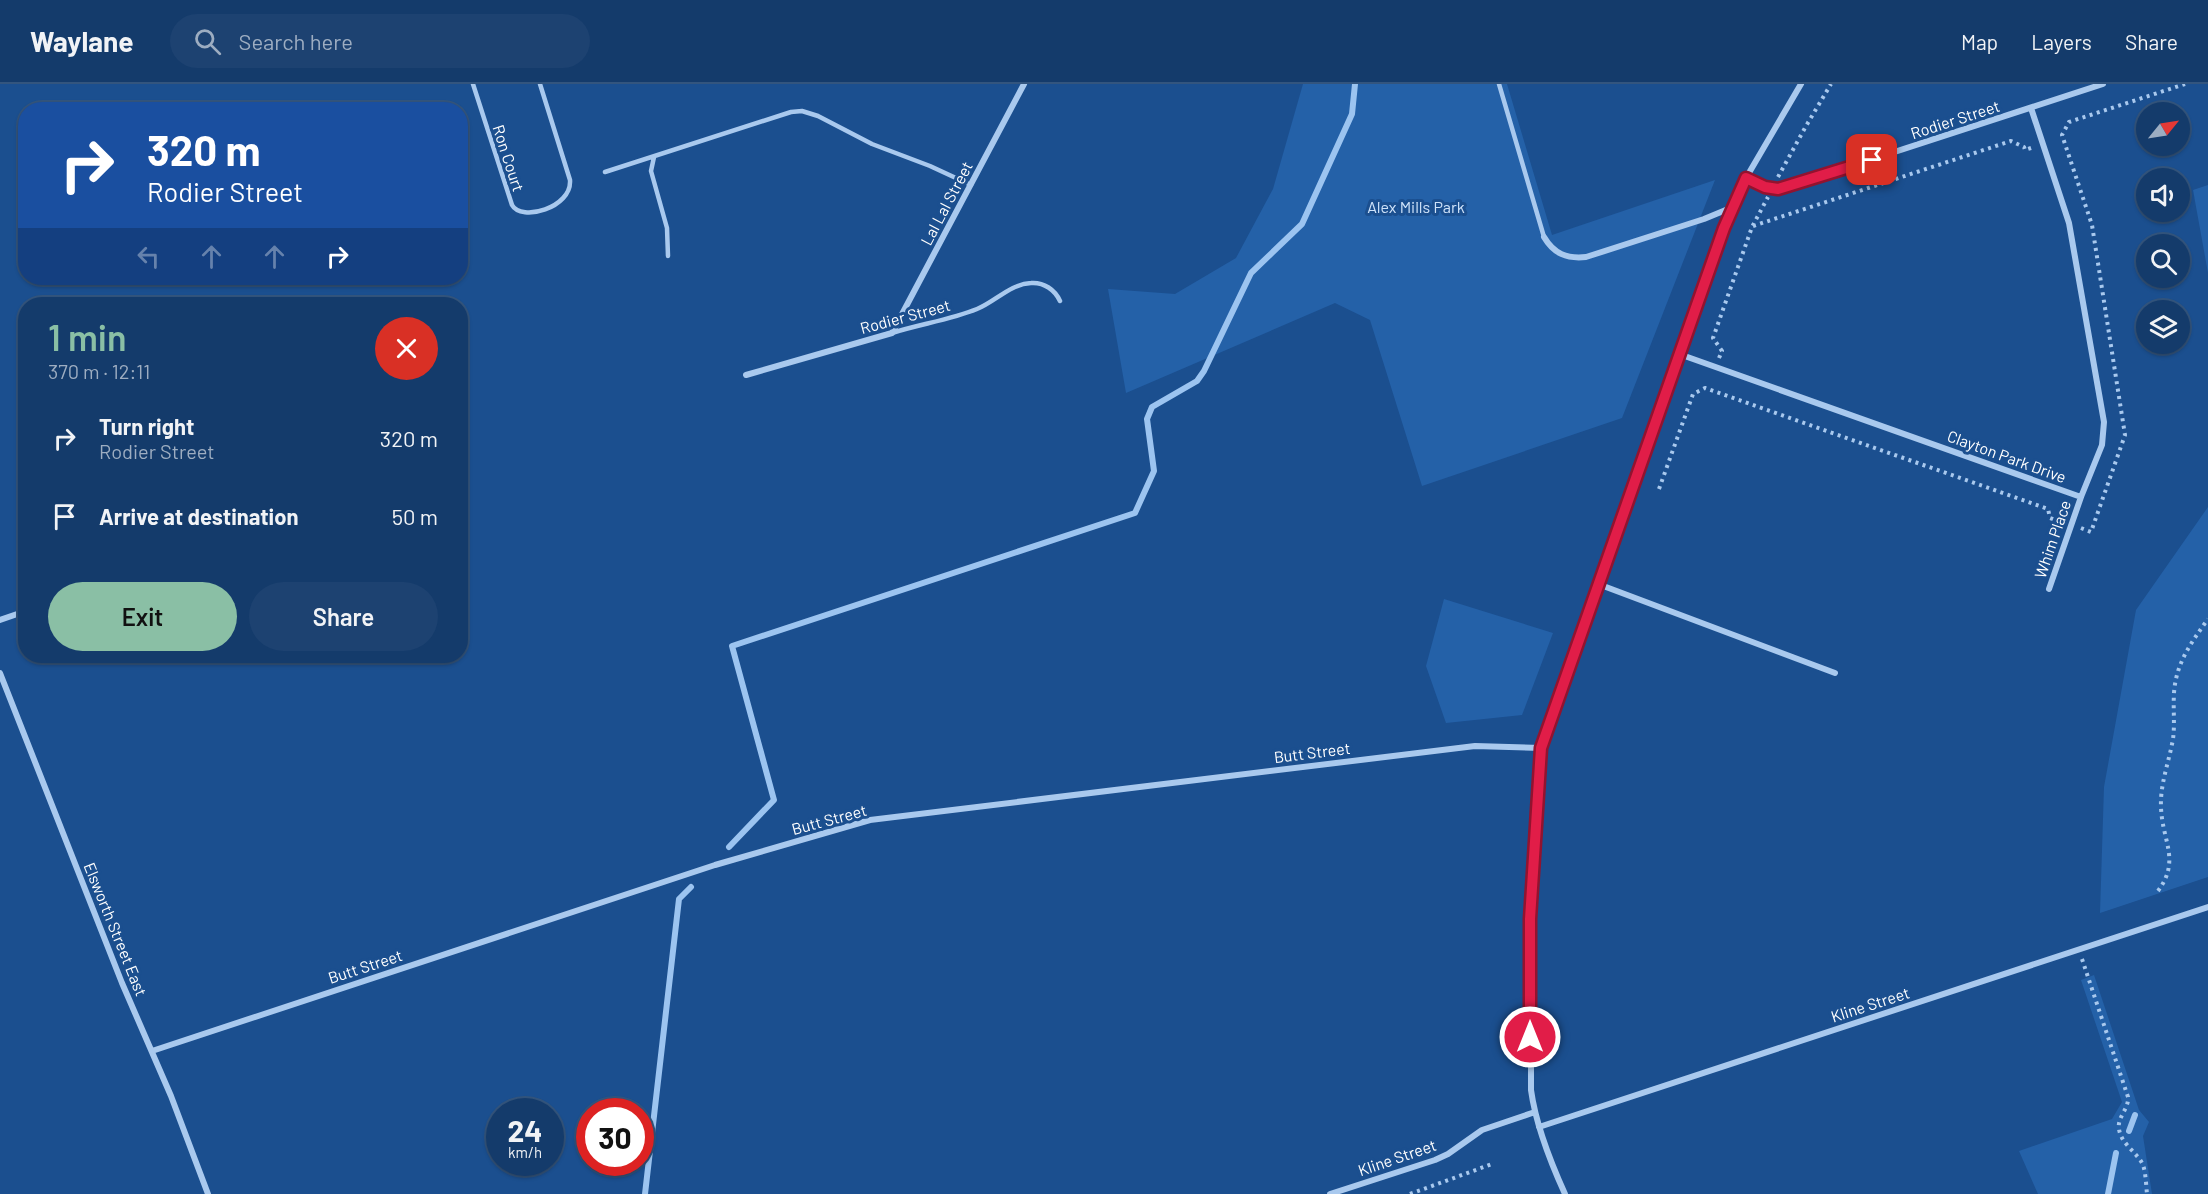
<!DOCTYPE html>
<html lang="en">
<head>
<meta charset="utf-8">
<style>
  body { margin:0; font-family:Barlow,sans-serif; background:#1d4271; color:#f1f3f6; height:100vh; display:flex; flex-direction:column; font-size:22px; white-space:nowrap }
  * { box-sizing:border-box; margin:0 }
  p { font-size:20px; color:#9dadc1 }
  .icon { flex:none; width:33px; height:33px; fill:none; stroke:currentColor; stroke-width:2; stroke-linecap:round; stroke-linejoin:round }
  .map { position:relative; flex:1; overflow:hidden }
  .details { position:absolute; left:18px; top:213px; width:450px; height:366px; display:flex; flex-direction:column; background:#143b6b; border-radius:24px; box-shadow:0 2px 4px #0004,0 0 0 2px #33557e }
  .details>* { flex:none }
  .banner { position:absolute; left:18px; top:18px; width:450px; height:183px; border-radius:24px; box-shadow:0 2px 4px #0004,0 0 0 2px #33557e; background:#1a4fa0; color:#fff; overflow:hidden }
  .needle { width:39px; rotate:60deg }
  .fabs { position:absolute; left:2136px; top:18px; display:grid; gap:12px }
  .fabs a { display:grid; place-items:center; width:54px; height:54px; border-radius:50%; background:#143b6b; box-shadow:0 2px 4px #0004,0 0 0 2px #33557e; font-size:30px }
  .speed { position:absolute; left:486px; top:1014px; display:flex; gap:12px; font-size:30px; font-weight:700; text-align:center }
  .speed>* { display:grid; place-content:center; width:78px; height:78px; border-radius:50%; background:#143b6b; box-shadow:0 2px 4px #0004,0 0 0 2px #33557e; line-height:1 }
  .speed small { font-size:15px; font-weight:400 }
  .speed .limit { border:9px solid #d22; background:#fff; color:#111 }
  .pin { position:absolute; display:grid; place-items:center; width:51px; height:51px; color:#fff; margin:-26px; border-radius:12px; box-shadow:0 3px 9px #0006 }
  .me { position:absolute; width:66px; margin:-33px; rotate:0deg; stroke-linejoin:round; filter:drop-shadow(0 0 4px #0008) }
  .turn { display:flex; align-items:center; gap:21px; height:126px; padding:0 30px; font-size:27px }
  .turn .icon { width:78px; height:78px; stroke-width:2.5 }
  .turn b { display:block; font-size:42px; line-height:51px }
  .lanes { display:flex; align-items:center; height:57px; padding:0 30px; background:#0003; justify-content:center; gap:30px; direction:ltr }
  .lanes .off { opacity:.35 }
  .round { display:grid; place-items:center; flex:none; width:63px; height:63px; border-radius:32px; background:#1d4271 }
  .summary { display:flex; align-items:center; justify-content:space-between; height:102px; padding:0 30px }
  h1 { font-size:36px; font-weight:600; line-height:45px; color:#8abfa5 }
  .action { display:flex; gap:12px; margin-top:auto; padding:12px 30px }
  .action a { flex:1; height:69px; border-radius:36px; background:#8abfa5; color:#111; font-size:24px; font-weight:600; line-height:69px; text-align:center }
  .action a+a { background:#1d4271; color:#f1f3f6 }
  ul { padding:0; list-style:none }
  li { display:flex; align-items:center; gap:18px; height:78px; padding:0 30px }
  li div { flex:1 }
  li b { display:block; font-size:22px }
  li em { font-style:normal }
  header { display:flex; align-items:center; gap:36px; box-sizing:border-box; height:84px; padding:0 30px; background:#143b6b; border-bottom:2px solid #33557e }
  header strong { font-size:28px }
  nav { display:flex; gap:33px; margin-inline-start:auto; font-size:21px }
  .search { width:420px; height:54px; background:#1d4271; display:flex; align-items:center; gap:15px; box-sizing:border-box; padding:0 21px; border-radius:33px; color:#9dadc1; font-size:22px }
  .map>svg:first-child { display:block }
  .green { fill:#2461a8 }
  .lines { fill:none; stroke-linecap:round; stroke-linejoin:round }
  .stream { stroke:#9cc4f0; stroke-width:6 }
  .path { stroke:#a9c9ee; stroke-width:4; stroke-dasharray:3 4.5; stroke-linecap:butt }
  .lane { stroke:#a9c9ee; stroke-width:4.5 }
  .street { stroke:#a9c9ee; stroke-width:6 }
  .route-casing { stroke:#92132f; stroke-width:15 }
  .route { stroke:#e11d48; stroke-width:10 }
  .labels { text-anchor:middle; dominant-baseline:central; stroke-width:6; stroke-linejoin:round; paint-order:stroke }
  .street-label { font-size:16px; fill:#fff; stroke:#1b4f8f }
  .park-label { font-size:16px; fill:#cfe3fa; stroke:#1b4f8f }
</style>
</head>
<body>
<header>
<strong>Waylane</strong>
<div class="search"><svg class="icon" aria-label="search" viewBox="0 0 24 24"><circle cx="10" cy="10" r="6"/><path d="M15 15l6 6"/></svg>Search here</div>
<nav><a>Map</a><a>Layers</a><a>Share</a></nav>
</header>
<div class="map">
<svg width="2208" height="1110" viewBox="0 0 2208 1110">
  <rect width="100%" height="100%" fill="#1b4f8f"/>
  <!-- green -->
  <path class="green" d="M1303,0h204l45,151 163,-55 -93,238 -200,68 -52,-166 -35,-17 -209,90 -18,-104 67,5 61,-36 37,-69z
    M2208,101v88l-15,-83z
    M2208,423v370l-108,36 4,-126 32,-177z
    M1444,515l109,34 -31,82 -76,8 -20,-57z
    M2094,891l45,135 10,12 -6,14 9,58h-114l-19,-43 93,-32 10,-17 -41,-122z"/>
  <g class="lines">
    <!-- stream -->
    <path class="stream" d="M729,763l45,-47 -42,-154 403,-133 19,-42 -7,-52 5,-12 45,-26 7,-10 47,-98 51,-49 50,-110 3,-30
      M2129,1047l6,-16
      M645,1110l34,-295 12,-12
      M2108,1110l8,-41"/>
    <!-- path -->
    <path class="path" d="M1778,93l28,-51 25,-42
      M1753,142l258,-85 13,6 1,3 9,-3
      M1719,274l3,-7 -9,-13 39,-111 16,-30
      M1659,405l34,-95 12,-6 343,121 2,9 10,4
      M2081,444l10,4 34,-97 -33,-210 -30,-90 7,-13 116,-38
      M2158,807c23,-31 4,-50 3,-84 -1,-23 8,-45 12,-68 2,-15 0,-30 1,-46 2,-30 17,-50 34,-74
      M2082,875l46,138c1,12 -11,20 -9,32 2,15 18,23 24,36 3,9 3,20 4,29
      M1410,1110l82,-30"/>
    <!-- lane -->
    <path class="lane" d="M473,0l39,121c9,17 60,3 58,-25l-30,-96
      M1499,0l45,153
      M654,73l-3,14 16,57 1,28
      M605,88l186,-60 11,-1 16,5 54,28 58,22 41,19
      M892,249c28,-9 58,-13 85,-24 18,-7 33,-25 54,-26 13,-1 24,7 29,18"/>
    <!-- street -->
    <path class="street" d="M1746,94c14,7 25,13 41,9l316,-103
      M1544,153c10,17 23,22 42,20l118,-38 29,-12
      M1679,270l402,143 21,-52 2,-23 -35,-199 -38,-115
      M746,291l146,-42 132,-249
      M1598,500l237,89
      M2049,505l32,-92
      M0,536l26,-9
      M0,589l122,310 49,113 37,98
      M152,967l563,-186 155,-45 605,-74 66,2
      M1539,1043l669,-220
      M1330,1110l105,-34 13,-6 34,-24 53,-18
      M1565,1110c-15,-33 -29,-68 -34,-104v-171l10,-171 183,-520 22,-50 55,-94"/>
  </g>
  <g class="lines">
    <defs>
      <path id="route" d="M1530,953v-118l11,-171 183,-520 22,-50 19,9 13,2 94,-29"/>
    </defs>
    <!-- route casing -->
    <use href="#route" class="route-casing"/>
    <!-- route -->
    <use href="#route" class="route"/>
  </g>
  <g class="labels">
    <!-- street labels -->
    <g class="street-label">
      <text transform="translate(1955 35) rotate(-18)">Rodier Street</text>
      <text transform="translate(509 74) rotate(72)">Ron Court</text>
      <text transform="translate(946 119) rotate(-62)">Lal Lal Street</text>
      <text transform="translate(905 232) rotate(-15)">Rodier Street</text>
      <text transform="translate(2007 372) rotate(20)">Clayton Park Drive</text>
      <text transform="translate(2052 455) rotate(-71)">Whim Place</text>
      <text transform="translate(1312 668) rotate(-7)">Butt Street</text>
      <text transform="translate(829 735) rotate(-15)">Butt Street</text>
      <text transform="translate(116 845) rotate(68)">Elsworth Street East</text>
      <text transform="translate(365 882) rotate(-18)">Butt Street</text>
      <text transform="translate(1870 920) rotate(-18)">Kline Street</text>
      <text transform="translate(1397 1073) rotate(-19)">Kline Street</text>
    </g>
    <!-- park labels -->
    <g class="park-label">
      <text x="1416" y="122">Alex Mills Park</text>
    </g>
  </g>
</svg>
<div class="fabs">
<a><svg class="needle" viewBox="-14 -14 28 28"><path d="M0-13l5 13h-10z" fill="#e53935"/><path d="M0 13l5-13h-10z" fill="#9dadc1"/></svg></a>
<a><svg class="icon" aria-label="sound" viewBox="0 0 24 24"><path d="M4 9h4l5-4v14l-5-4H4zM17 9q2 3 0 6"/></svg></a>
<a><svg class="icon" aria-label="search" viewBox="0 0 24 24"><circle cx="10" cy="10" r="6"/><path d="M15 15l6 6"/></svg></a>
<a><svg class="icon" aria-label="layers" viewBox="0 0 24 24"><path d="M12 4l9 5-9 5-9-5zM3 14l9 5 9-5"/></svg></a>
</div>
<div class="speed"><div>24<small>km/h</small></div><div class="limit">30</div></div>
<div class="pin" style="left:1872px;top:76px;background:#d93025"><svg class="icon" aria-label="arrive" viewBox="0 0 24 24"><path d="M6 21V4h12l-3 4 3 4H6"/></svg></div>
<svg class="me" style="left:1530px;top:953px" viewBox="-20 -20 40 40"><circle r="17" fill="#e11d48" stroke="#fff" stroke-width="3"/><path d="M0-11L8 9 0 5-8 9z" fill="#fff"/></svg>
<div class="banner">
<div class="turn"><svg class="icon" aria-label="right" viewBox="0 0 24 24"><path d="M7 20v-9h11M14 6l5 5-5 5"/></svg><div><b>320 m</b>Rodier Street</div></div>
<div class="lanes"><svg class="icon off" aria-label="left" viewBox="0 0 24 24"><path d="M17 20v-9H6M10 6l-5 5 5 5"/></svg><svg class="icon off" aria-label="ahead" viewBox="0 0 24 24"><path d="M12 20V5M6 11l6-6 6 6"/></svg><svg class="icon off" aria-label="ahead" viewBox="0 0 24 24"><path d="M12 20V5M6 11l6-6 6 6"/></svg><svg class="icon" aria-label="right" viewBox="0 0 24 24"><path d="M7 20v-9h11M14 6l5 5-5 5"/></svg></div>
</div>
<section class="details">
<div class="summary"><div><h1>1 min</h1><p>370 m · 12:11</p></div><a class="round" style="background:#d93025;color:#fff"><svg class="icon" aria-label="close" viewBox="0 0 24 24"><path d="M6 6l12 12M18 6L6 18"/></svg></a></div>
<ul>
<li><svg class="icon" aria-label="right" viewBox="0 0 24 24"><path d="M7 20v-9h11M14 6l5 5-5 5"/></svg><div><b>Turn right</b><p>Rodier Street</p></div><em>320 m</em></li>
<li><svg class="icon" aria-label="arrive" viewBox="0 0 24 24"><path d="M6 21V4h12l-3 4 3 4H6"/></svg><div><b>Arrive at destination</b></div><em>50 m</em></li>
</ul>
<div class="action"><a>Exit</a><a>Share</a></div>
</section>
</div>
</body>
</html>
